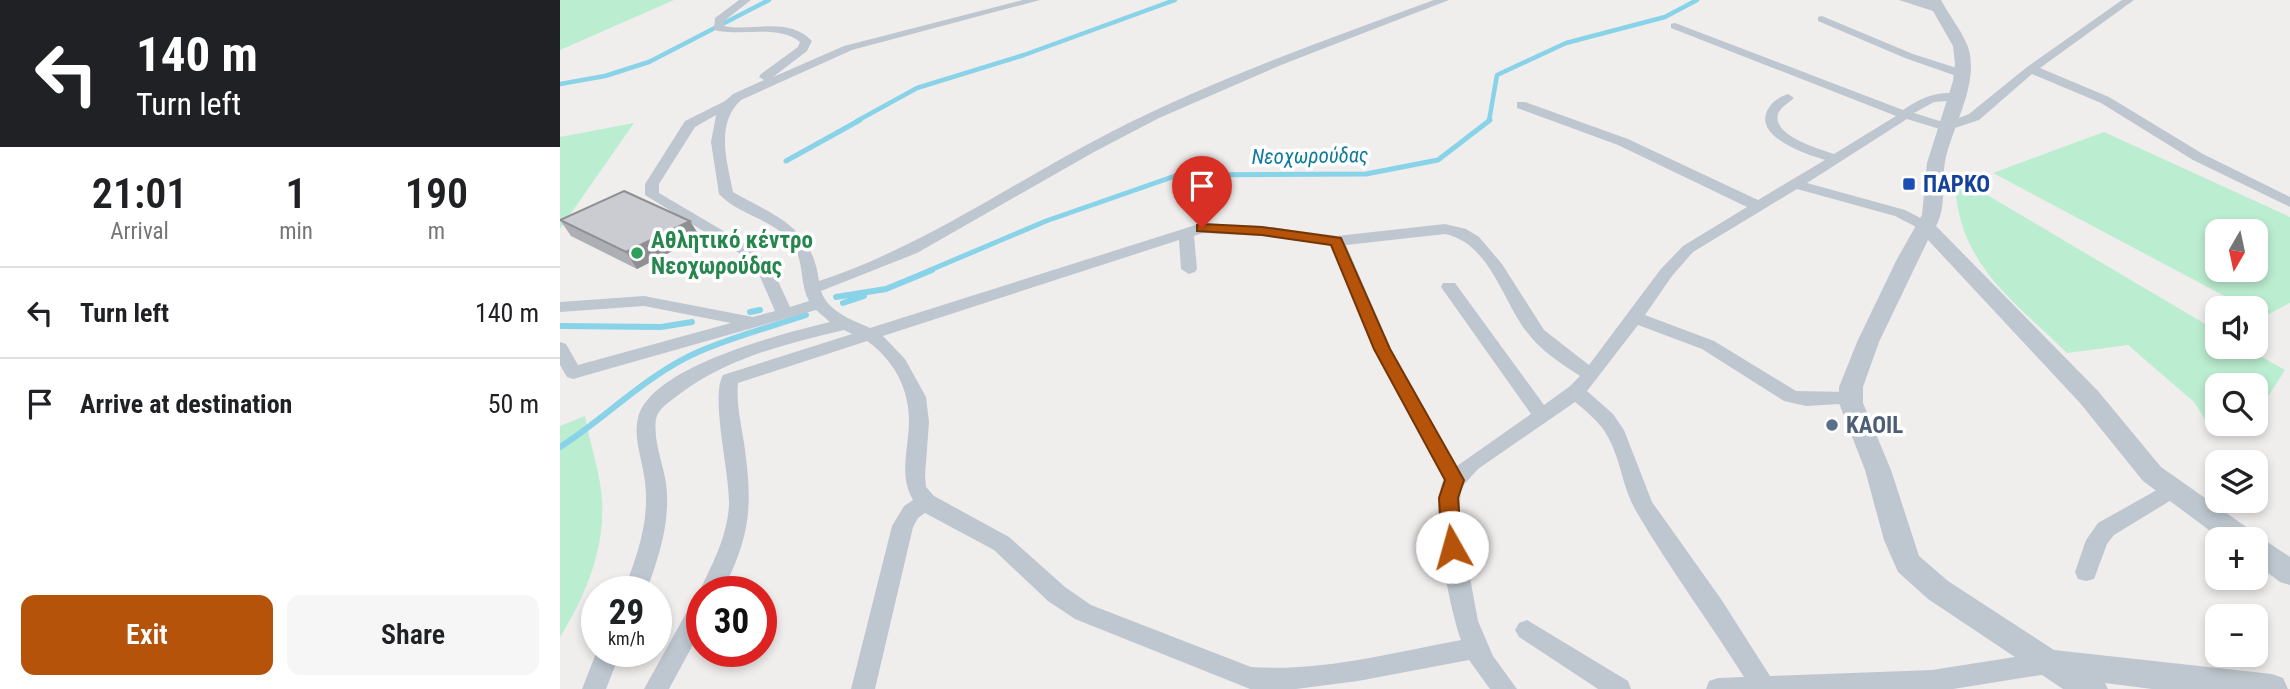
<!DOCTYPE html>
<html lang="en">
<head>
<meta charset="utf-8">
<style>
  body { margin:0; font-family:"Roboto Condensed",sans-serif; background:#f6f6f6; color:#202124; height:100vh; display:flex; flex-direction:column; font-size:26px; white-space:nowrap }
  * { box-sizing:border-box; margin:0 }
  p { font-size:23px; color:#757577 }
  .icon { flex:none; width:38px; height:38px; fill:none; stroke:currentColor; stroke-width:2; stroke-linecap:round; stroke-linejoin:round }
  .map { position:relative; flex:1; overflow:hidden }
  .details { display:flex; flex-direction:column; background:#fff; width:560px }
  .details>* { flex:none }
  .guide { background:#202124; color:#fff; overflow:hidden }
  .needle { width:46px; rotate:189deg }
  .fabs { position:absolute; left:1645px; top:219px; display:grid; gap:14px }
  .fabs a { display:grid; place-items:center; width:63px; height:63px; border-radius:14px; background:#fff; box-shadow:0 4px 10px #0003; font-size:35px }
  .speed { position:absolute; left:21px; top:576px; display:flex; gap:14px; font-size:35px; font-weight:700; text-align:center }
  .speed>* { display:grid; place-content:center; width:91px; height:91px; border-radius:50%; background:#fff; box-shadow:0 4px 10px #0003; line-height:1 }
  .speed small { font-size:18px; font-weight:400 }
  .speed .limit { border:10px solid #d22; background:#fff; color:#111 }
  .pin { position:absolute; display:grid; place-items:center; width:60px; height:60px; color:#fff; margin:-72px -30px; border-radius:50% 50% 50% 0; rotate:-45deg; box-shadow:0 0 7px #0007 }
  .pin .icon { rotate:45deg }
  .me { position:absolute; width:77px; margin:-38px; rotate:353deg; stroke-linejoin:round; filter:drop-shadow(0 0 5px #0008) }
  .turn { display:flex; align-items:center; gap:24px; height:147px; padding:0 21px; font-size:32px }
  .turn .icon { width:91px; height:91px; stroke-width:2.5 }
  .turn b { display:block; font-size:49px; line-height:60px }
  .eta { display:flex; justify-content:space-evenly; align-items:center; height:119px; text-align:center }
  .eta b { font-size:42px; font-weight:600; line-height:49px }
  .primary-button { display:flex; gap:14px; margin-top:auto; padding:14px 21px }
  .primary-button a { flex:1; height:80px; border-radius:14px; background:#b45309; color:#fff; font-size:28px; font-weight:600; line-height:80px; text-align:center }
  .primary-button a+a { background:#f6f6f6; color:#202124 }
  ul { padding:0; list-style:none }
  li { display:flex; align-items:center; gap:21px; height:91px; padding:0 21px; border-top:2px solid #e0e0e0 }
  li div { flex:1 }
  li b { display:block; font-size:26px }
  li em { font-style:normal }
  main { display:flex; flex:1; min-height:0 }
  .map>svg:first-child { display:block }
  .green { fill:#bbedd0; fill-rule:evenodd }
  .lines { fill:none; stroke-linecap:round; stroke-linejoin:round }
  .stream-far2 { stroke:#89d3e9; stroke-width:4.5 }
  .stream-far1 { stroke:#89d3e9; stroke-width:5 }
  .stream { stroke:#89d3e9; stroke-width:6 }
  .minor { fill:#bec7cf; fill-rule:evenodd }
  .tertiary { fill:#bec7cf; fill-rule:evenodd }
  .wall { fill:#aeafb5 }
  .shaded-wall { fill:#8d8f93 }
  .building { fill:#caccd2; stroke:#8d8f93; stroke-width:2 }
  .route { fill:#b45309; stroke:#753606; stroke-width:2 }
  .transit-dot { fill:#1a4fb4; stroke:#fff; stroke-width:2.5 }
  .leisure-dot { fill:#2e9e5b; stroke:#fff; stroke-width:2.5 }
  .service-dot { fill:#5c6f8a; stroke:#fff; stroke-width:2.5 }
  .labels { text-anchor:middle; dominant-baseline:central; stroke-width:7; stroke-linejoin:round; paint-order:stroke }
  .far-water-label { font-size:21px; font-style:italic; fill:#0f7b9c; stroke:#fff }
  .transit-label { font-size:23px; font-weight:bold; fill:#164399; stroke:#fff; text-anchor:start }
  .leisure-label { font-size:23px; font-weight:bold; fill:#27864d; stroke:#fff; text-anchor:start }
  .service-label { font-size:23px; font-weight:bold; fill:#4e5e75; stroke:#fff; text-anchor:start }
</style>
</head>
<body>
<main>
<section class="details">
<div class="guide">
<div class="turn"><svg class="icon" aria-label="left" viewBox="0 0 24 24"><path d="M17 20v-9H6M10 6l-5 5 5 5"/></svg><div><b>140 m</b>Turn left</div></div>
</div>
<div class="eta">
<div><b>21:01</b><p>Arrival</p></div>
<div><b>1</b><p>min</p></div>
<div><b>190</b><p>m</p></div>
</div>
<ul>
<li><svg class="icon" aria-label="left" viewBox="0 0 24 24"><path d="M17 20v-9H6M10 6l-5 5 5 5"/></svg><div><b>Turn left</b></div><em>140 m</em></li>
<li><svg class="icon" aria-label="arrive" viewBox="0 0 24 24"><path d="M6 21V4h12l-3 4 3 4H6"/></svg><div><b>Arrive at destination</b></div><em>50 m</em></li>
</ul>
<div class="primary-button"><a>Exit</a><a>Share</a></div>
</section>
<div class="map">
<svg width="1730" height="689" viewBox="0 0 1730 689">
  <rect width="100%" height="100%" fill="#f0eded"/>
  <!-- green -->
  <path class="green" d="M0,0h114l-114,50z
    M74,123l-74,106v-92z
    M1544,132l186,85v86l-27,14 -7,-4v-5h-9l-254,-135zM1657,231h39v39h-39z
    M1395,176l262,155v15l27,1 41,23 -29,45v-30h-39v39h34l-5,9 -35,-4 -17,-27 -66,-57 -61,8c-56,-55 -112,-91 -112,-177z
    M25,416c4,25 13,49 16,74 7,52 -14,104 -41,147v-211z"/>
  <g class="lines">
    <!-- stream-far2 -->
    <path class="stream-far2" d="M0,84l45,-8 44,-14 120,-62
      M297,121l60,-33 107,-33 151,-55
      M929,121l8,-46 69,-32 99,-26 32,-17"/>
    <!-- stream-far1 -->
    <path class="stream-far1" d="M226,161l74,-41
      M368,271l118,-50 132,-46 188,-1 72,-14 52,-40"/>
    <!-- stream -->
    <path class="stream" d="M276,297l50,-8 46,-19
      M283,303l21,-7
      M190,312l10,-2
      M0,326l101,1 31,-5
      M0,447c47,-30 86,-72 138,-95 34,-15 72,-25 108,-37"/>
    <!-- minor -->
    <path class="minor" d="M179,0h12l-27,21v5c29,6 64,-10 88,15l-5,10 -34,26 71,-31 179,-46h17l-188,50 -111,50c-26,24 -14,61 -8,92 42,24 79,34 86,89 106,-35 194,-99 292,-149 104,-53 214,-92 323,-132h15l-168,65 -122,53 -65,34 -177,101 -96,38c7,21 30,28 49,37l332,-105 60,3 75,10 108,-12 21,5 13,8 23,27 42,66 45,35 71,-95 23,-24 64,-39 -129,-62 -101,-37v-6h8l103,37 130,61 67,-40c-18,-6 -70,-22 -58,-49 4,-9 12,-14 21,-17l6,4c-5,5 -13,8 -16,16 -6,22 41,35 56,40l62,-38 -225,-88v-4l4,-1 228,87c17,-12 36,-20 56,-16v6l-25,2 -20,11 32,10 23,-9 58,-47 95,-67h12l-94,68 69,29 94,57 87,43v10l-97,-47 -92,-57 -69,-29 -53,46 -33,11 -39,-12 -100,64 98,27 25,13 3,3 -3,3h-10l-25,-13 -98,-27 -104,63 -21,24 -27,39 69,26 82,50 54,1 7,1 2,5 -2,5 -51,3 -22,-5 -82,-52 -64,-24 -51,66 26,23 11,16 28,72 69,97 49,77 162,-6 115,-18 9,3 3,8 -3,8 -9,3 -94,15h-247l3,-8 9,-3 26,-1c-35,-56 -75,-109 -108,-166 -14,-24 -15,-51 -28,-74 -8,-15 -21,-25 -33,-35l-97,67 -17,19 -2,30 19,103 15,35 24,33h-27l-21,-29 -111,21 -62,8h-46l-175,-70 -27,-18 -54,-51 -69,-37 -7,5 -5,9 -38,162h-24l41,-163 12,-20 9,-6c-12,-21 -7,-41 -5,-64 5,-38 -9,-72 -41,-95l-129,42c-2,20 3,40 6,60 9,62 7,92 -22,149h-20v36l-33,61h-25l50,-90 7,-2 -2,-5c14,-29 28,-55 30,-87 1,-31 -19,-108 -6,-130l129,-41 -8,-4c-58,14 -114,27 -163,63 -9,7 -23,15 -25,26 -3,21 7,44 10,64 5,38 -7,74 -20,109h-23c14,-35 27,-72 22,-110 -2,-20 -12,-44 -7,-64 12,-52 147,-85 192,-96l-14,-12 -243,69 -6,-2 -7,-12v-23l6,2 12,21 153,-42 -87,-17 -84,6v-10l84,-6 109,21 22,-6 -17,-39 -16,-17 -97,-60v-11l40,-63 40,-20 8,-7 31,-14 -5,-3 2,-3 37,-27 2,-5c-22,-18 -59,-5 -86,-12l1,-12zM156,115l-5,27 8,52c21,23 59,25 76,54 9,17 5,37 14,53l-19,6 -17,-37 -19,-21 -95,-56v-9l36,-57zM643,233l59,3 69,9 42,104 71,130c-16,27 6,130 17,161 -69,13 -140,32 -210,27l-160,-62 -26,-18 -56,-50 -75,-41 -8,-9 -1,-11 4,-54 -3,-25 -21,-38 -22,-23 296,-96 2,29 8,5 6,-2 2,-3 -3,-33zM885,234c44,9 57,65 81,97 14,19 34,32 54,45l-11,11 -25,18 -89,-122h-12l-2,4 90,127 -74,52 -66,-117 -45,-104z
      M1262,16l91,38 53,17 2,3 -6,4 -57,-20 -87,-37v-4z
      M1611,482l7,2 3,6 -3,6 -64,39 -7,9 -13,35 -8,2 -8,-2 -3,-7 11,-32 12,-17z
      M967,620l101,61 3,8h-33l-79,-52 -4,-7 4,-7z
      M37,651h24l-15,38h-24z"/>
    <!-- tertiary -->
    <path class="tertiary" d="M1339,0h42c8,15 21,31 27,47 12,37 -16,79 -23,115 -4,22 2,44 -9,64l162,165 63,76 91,64 3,7 11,3 24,16v28l-10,-3 -24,-18v-25h-35l-78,-58 -63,-78 -152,-163 -49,102 -16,45v16l28,67 28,86 29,25 106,69 218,24 11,4 5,11h-136l-47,-6 3,6h-45l-135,-90 -30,-27 -14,-32 -19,-70 -26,-67v-16l18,-45 40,-83 25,-44 5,-52 26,-82 2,-17 -2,-18 -20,-35z"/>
  </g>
  <!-- wall -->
  <path class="wall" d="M0,220l130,1 10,16 -63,32 -66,-33z"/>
  <!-- shaded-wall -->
  <path class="shaded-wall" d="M130,221l10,16 -63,32 -11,-17z"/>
  <!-- building -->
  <path class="building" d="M64,191l66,30 -64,31 -66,-32z"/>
  <!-- route -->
  <path class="route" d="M642,224l60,3 79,11 49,111 74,131 -6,18 4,49 -3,5 -7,3 -7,-3 -3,-5 -3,-49 6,-18 -71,-131 -43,-104 -69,-10 -65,-4v-6z"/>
  <!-- markers -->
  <rect class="transit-dot" x="1342" y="177" width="14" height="14" rx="3.5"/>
  <circle class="leisure-dot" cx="77" cy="253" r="7"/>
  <circle class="service-dot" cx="1272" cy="425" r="7"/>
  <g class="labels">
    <!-- far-water labels -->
    <g class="far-water-label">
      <text transform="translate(750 156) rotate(-1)">Νεοχωρούδας</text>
    </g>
    <!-- transit labels -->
    <g class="transit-label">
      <text x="1363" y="184">ΠΑΡΚΟ</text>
    </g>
    <!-- leisure labels -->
    <g class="leisure-label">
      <text x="91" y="240">Αθλητικό κέντρο<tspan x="91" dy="26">Νεοχωρούδας</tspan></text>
    </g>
    <!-- service labels -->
    <g class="service-label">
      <text x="1286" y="425">KAOIL</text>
    </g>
  </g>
</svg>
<div class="fabs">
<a><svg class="needle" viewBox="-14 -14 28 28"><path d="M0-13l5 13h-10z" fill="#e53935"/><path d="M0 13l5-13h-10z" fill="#757577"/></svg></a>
<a><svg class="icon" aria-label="sound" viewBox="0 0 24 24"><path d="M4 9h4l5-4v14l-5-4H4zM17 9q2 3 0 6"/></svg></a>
<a><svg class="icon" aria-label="search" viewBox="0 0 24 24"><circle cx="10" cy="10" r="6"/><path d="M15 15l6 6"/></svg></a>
<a><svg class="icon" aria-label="layers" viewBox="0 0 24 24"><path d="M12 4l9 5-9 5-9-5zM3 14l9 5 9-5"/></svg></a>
<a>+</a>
<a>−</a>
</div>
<div class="speed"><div>29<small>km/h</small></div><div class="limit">30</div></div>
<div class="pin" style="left:642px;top:228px;background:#d93025"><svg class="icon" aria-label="arrive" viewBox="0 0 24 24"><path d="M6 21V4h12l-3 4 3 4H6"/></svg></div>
<svg class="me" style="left:892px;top:547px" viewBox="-20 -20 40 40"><circle r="19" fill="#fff"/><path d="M0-13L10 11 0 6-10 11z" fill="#b45309"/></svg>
</div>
</main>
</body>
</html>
